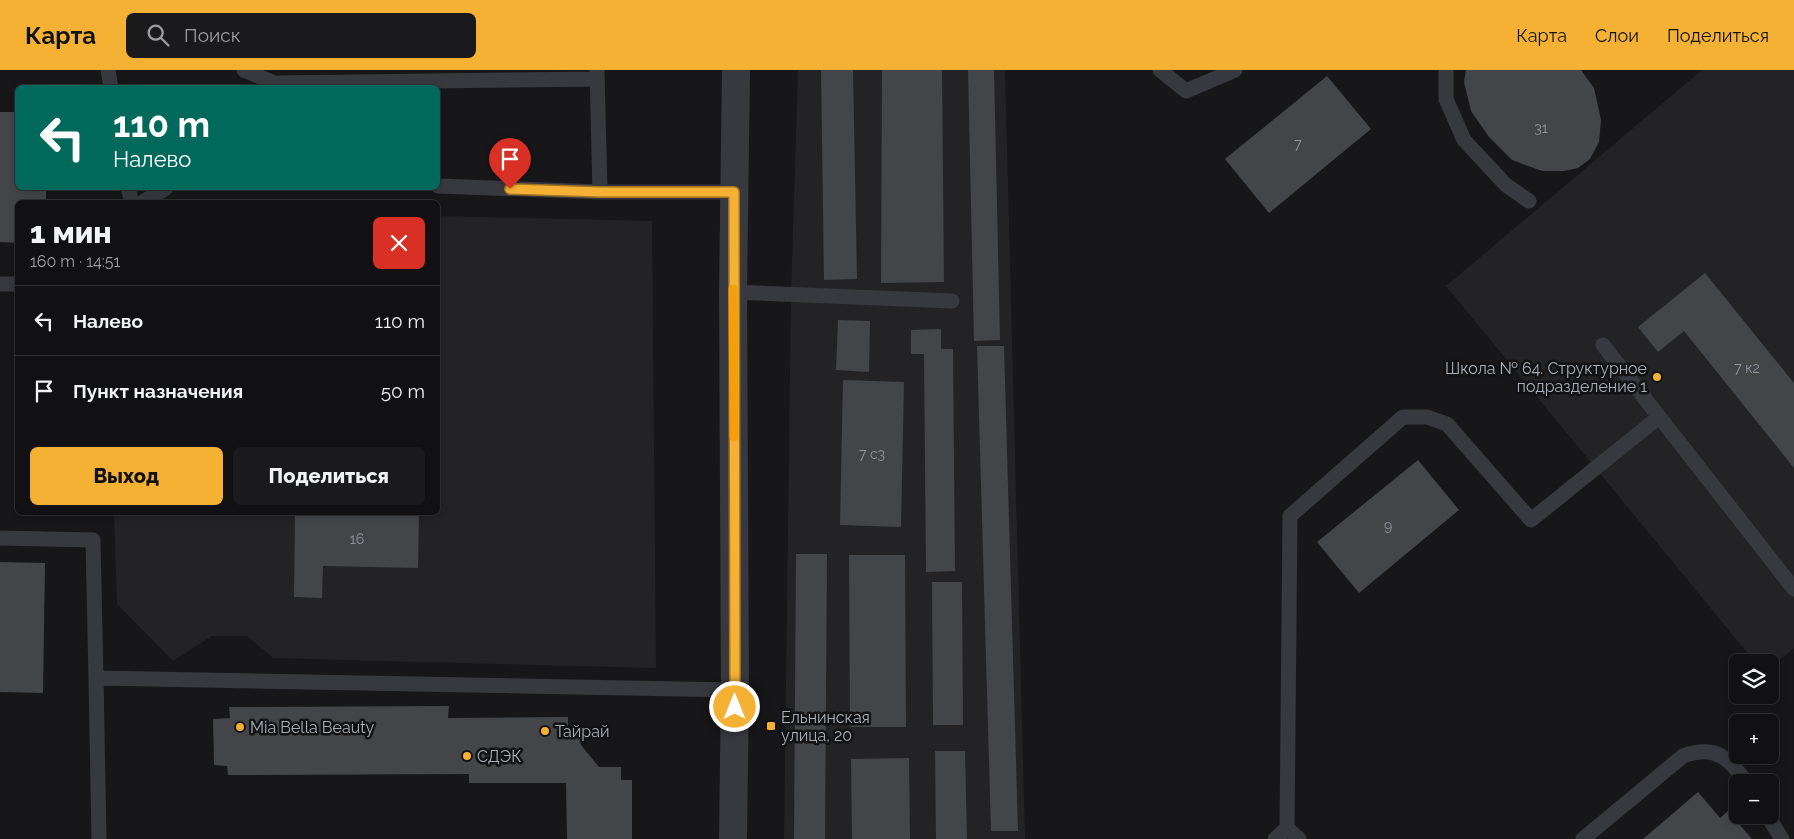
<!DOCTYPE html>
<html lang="ru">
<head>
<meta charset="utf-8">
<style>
  body { margin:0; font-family:Raleway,sans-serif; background:#1a1a1c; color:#f1f3f6; height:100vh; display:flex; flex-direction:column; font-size:19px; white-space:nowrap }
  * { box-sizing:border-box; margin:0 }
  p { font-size:16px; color:#9c9da0 }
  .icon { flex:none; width:28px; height:28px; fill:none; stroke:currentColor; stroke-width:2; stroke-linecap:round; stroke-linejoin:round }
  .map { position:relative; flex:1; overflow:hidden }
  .panel { position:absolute; left:15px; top:130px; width:425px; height:315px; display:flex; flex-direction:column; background:#111113; border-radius:8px; box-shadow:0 2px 8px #0003,0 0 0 1px #303133 }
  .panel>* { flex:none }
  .guide { position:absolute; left:15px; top:15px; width:425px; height:105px; border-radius:8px; box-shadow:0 2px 8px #0003,0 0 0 1px #303133; background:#00695c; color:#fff; overflow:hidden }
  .buttons { position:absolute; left:1729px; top:584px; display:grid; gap:10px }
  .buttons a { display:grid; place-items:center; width:50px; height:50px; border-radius:8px; background:#111113; box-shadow:0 2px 8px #0003,0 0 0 1px #303133; font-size:25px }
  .pin { position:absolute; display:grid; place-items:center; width:42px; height:42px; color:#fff; margin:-51px -21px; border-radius:50% 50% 50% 0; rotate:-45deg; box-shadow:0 0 5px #0007 }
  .pin .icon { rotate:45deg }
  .me { position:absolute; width:55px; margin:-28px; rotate:0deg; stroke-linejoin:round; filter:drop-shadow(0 0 4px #0008) }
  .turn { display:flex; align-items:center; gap:18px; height:105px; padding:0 15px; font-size:22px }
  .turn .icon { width:65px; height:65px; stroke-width:2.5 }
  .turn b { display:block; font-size:35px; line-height:42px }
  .round { display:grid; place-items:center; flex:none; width:52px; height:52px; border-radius:8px; background:#1a1a1c }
  .summary { display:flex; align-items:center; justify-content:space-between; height:85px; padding:0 15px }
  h1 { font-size:30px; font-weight:800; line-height:38px }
  .button { display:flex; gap:10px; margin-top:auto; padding:10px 15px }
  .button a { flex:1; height:58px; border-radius:8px; background:#f4b134; color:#111; font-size:20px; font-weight:800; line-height:58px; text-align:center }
  .button a+a { background:#1a1a1c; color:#f1f3f6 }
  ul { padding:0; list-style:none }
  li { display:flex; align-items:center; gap:15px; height:70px; padding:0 15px; border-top:1px solid #303133 }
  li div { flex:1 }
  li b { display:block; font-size:19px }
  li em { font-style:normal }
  header { display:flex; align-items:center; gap:30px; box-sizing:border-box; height:70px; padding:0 25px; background:#f4b134; color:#111 }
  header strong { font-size:24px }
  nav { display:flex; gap:28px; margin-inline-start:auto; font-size:18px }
  .search { width:350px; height:45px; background:#1a1a1c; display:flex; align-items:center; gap:12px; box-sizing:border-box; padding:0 18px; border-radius:8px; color:#9c9da0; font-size:19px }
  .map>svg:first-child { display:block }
  .built { fill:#232326 }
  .building { fill:#434549 }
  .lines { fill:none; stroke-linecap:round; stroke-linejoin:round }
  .service { stroke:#38393f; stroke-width:15 }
  .tertiary { stroke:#38393f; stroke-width:28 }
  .route-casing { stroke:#9f7322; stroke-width:12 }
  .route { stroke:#f4b134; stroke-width:9 }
  .slow { stroke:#f59e0b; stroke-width:9 }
  .poi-dot { fill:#f4b134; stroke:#121214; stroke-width:2 }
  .labels { text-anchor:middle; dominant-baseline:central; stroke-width:5; stroke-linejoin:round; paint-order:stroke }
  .number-label { font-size:14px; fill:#90949d }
  .poi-label { font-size:16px; fill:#a9afb9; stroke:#121214; text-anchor:start }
</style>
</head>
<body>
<header>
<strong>Карта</strong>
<div class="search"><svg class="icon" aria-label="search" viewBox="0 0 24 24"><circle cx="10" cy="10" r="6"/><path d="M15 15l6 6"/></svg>Поиск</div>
<nav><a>Карта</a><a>Слои</a><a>Поделиться</a></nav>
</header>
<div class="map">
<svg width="1794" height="769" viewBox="0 0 1794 769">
  <rect width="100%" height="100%" fill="#171719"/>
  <!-- built -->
  <path class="built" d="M798,0h207l20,769h-241l7,-545z
    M1702,0h92v578l-24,20v-6h-15l-309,-376z
    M438,146l214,5 4,447 -383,-10 -26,-22h-35l-39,25 -56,-57 -3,-91 324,-1z"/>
  <!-- building -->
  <path class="building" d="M821,0h32l4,209 -33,1z
    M882,0h60l2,212 -63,1z
    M968,0h26l6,270 -26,1z
    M1466,0h115l13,18 7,32 -2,22 -9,17 -12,9 -14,3h-22l-30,-11 -23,-23 -18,-26 -7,-29z
    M1327,6l44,53 -102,84 -44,-54z
    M0,42h18v76h28v14h-28v41l-18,-1z
    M1705,203l89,110v85l-110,-137 -26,21 -20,-25z
    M838,250l32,1 -1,51 -33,-2z
    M941,259v20h12l2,222 -29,1 -2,-218h-13v-24z
    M977,276h27l14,485h-27z
    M843,310l61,2 -3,145 -61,-2z
    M1418,390l41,50 -100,83 -42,-51z
    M295,442h124l-1,56 -95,-2 -1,32 -28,-1z
    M796,484h31l-2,285h-31z
    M849,485h56l1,172h-56z
    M0,492l45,1 -2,130 -43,-1z
    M932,512h30l1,143h-30z
    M449,636l-1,12 120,-1v12h12l1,16 18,22h22v13h11v59h-65l-1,-56h-97v-9l-241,1 -1,-9 -13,-1 -1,-46 17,-1 -1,-11z
    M935,681h30l2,88h-31z
    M909,688l1,81h-58l-1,-80z
    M1698,722l22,26 8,-7 24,28h-109z"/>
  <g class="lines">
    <!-- service -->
    <path class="service" d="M108,0l3,18
      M244,0l30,13 323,-4
      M597,0l3,122
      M1160,0l26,21 49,-21
      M1446,0v29l18,41 42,45 23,16
      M438,116l162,6h134
      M128,118l4,14
      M143,132l23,-14
      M0,214h18
      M733,222l219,9
      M1603,275l191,244
      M0,468l93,2 3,138
      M1767,745l15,24
      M1287,758l12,11
      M99,769l-3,-161 639,12
      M1275,769l12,-11 3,-312 113,-99h24l20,7 84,96 128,-103
      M1583,769l100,-83c31,-11 45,0 63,26"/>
    <!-- tertiary -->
    <path class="tertiary" d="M733,769l2,-149 -2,-398 3,-222"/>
  </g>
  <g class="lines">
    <defs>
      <path id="route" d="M510,119l90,3h134l1,515"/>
    </defs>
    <!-- route casing -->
    <use href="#route" class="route-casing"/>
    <!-- route -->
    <use href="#route" class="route"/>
    <!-- slow -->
    <path class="slow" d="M733,219l1,148"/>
  </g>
  <!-- markers -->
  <g class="poi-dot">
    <circle cx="1657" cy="307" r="5"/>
    <rect x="766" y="651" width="10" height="10" rx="2.5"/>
    <circle cx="240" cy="657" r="5"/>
    <circle cx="545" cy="661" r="5"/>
    <circle cx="467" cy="686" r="5"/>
  </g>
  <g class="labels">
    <!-- number labels -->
    <g class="number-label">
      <text x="1541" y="58">31</text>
      <text x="1298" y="74">7</text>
      <text x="1747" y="298">7 к2</text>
      <text x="872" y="384">7 с3</text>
      <text x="1388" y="456">9</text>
      <text x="357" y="469">16</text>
    </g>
    <!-- poi labels -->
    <g class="poi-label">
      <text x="1647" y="298" text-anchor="end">Школа № 64. Структурное<tspan x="1647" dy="18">подразделение 1</tspan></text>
      <text x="781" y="647">Ельнинская<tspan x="781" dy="18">улица, 20</tspan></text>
      <text x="250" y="657">Mia Bella Beauty</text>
      <text x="555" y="661">Тайрай</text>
      <text x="477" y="686">СДЭК</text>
    </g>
  </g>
</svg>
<div class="buttons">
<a><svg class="icon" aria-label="layers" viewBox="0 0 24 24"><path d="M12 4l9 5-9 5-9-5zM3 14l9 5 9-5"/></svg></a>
<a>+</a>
<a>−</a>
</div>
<div class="pin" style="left:510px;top:119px;background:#d93025"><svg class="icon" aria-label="arrive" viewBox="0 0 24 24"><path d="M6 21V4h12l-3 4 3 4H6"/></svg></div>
<svg class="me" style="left:735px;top:637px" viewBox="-20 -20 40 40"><circle r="17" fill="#f4b134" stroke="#fff" stroke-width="3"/><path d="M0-11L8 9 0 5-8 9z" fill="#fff"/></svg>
<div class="guide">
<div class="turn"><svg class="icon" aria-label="left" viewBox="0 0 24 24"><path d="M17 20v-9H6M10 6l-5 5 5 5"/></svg><div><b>110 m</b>Налево</div></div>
</div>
<section class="panel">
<div class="summary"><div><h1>1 мин</h1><p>160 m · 14:51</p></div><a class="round" style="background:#d93025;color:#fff"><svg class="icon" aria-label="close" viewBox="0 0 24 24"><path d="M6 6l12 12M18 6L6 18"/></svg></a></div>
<ul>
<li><svg class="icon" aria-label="left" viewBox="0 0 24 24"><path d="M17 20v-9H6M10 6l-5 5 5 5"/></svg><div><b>Налево</b></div><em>110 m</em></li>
<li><svg class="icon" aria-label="arrive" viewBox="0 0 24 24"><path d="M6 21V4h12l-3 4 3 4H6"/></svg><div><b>Пункт назначения</b></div><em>50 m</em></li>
</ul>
<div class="button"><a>Выход</a><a>Поделиться</a></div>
</section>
</div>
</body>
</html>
